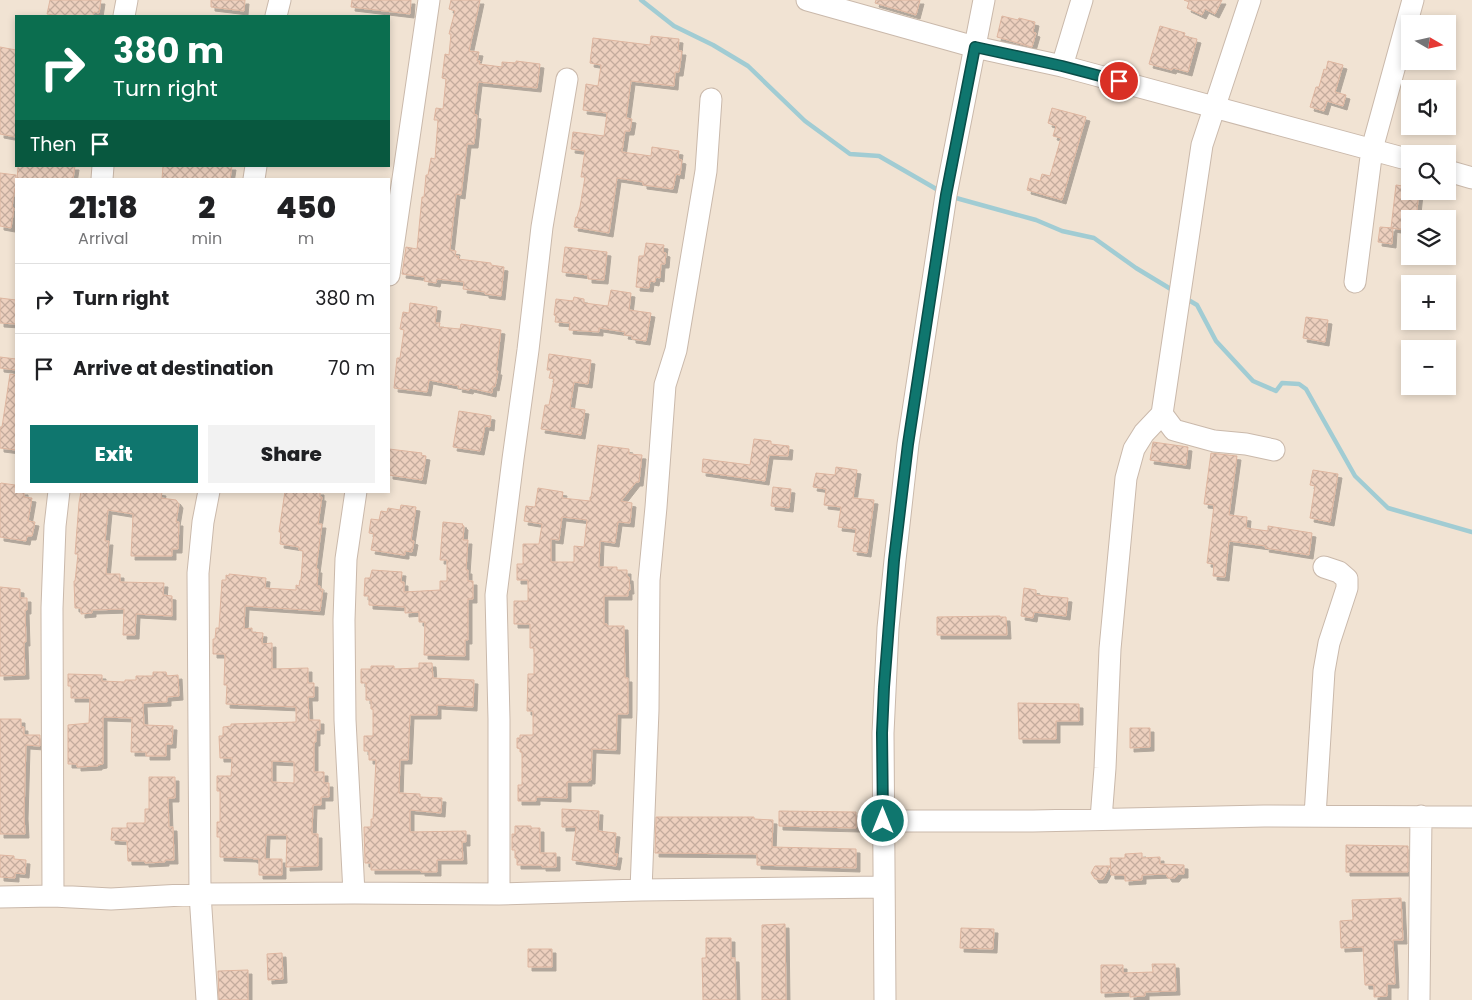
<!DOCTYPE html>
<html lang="en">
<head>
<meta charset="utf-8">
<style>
  body { margin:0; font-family:Poppins,sans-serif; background:#f2f2f2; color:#202124; height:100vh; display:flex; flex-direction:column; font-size:19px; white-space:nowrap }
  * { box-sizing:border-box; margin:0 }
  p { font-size:16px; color:#757577 }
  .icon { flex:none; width:28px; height:28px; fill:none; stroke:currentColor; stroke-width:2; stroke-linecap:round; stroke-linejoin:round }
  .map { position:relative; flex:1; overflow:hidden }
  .drawer { position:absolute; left:15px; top:178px; width:375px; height:315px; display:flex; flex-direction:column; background:#fff; border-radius:0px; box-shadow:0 2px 8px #0003 }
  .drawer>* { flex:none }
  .banner { position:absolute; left:15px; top:15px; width:375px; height:152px; border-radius:0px; box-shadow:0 2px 8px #0003; background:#0b6e4f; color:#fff; overflow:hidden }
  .needle { width:32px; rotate:99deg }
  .buttons { position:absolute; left:1401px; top:15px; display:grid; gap:10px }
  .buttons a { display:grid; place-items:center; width:55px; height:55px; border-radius:0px; background:#fff; box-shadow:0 2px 8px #0003; font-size:25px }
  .pin { position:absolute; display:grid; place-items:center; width:42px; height:42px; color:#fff; margin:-21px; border:2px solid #fff; border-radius:50%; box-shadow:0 1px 5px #0007 }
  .me { position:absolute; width:55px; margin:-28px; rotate:0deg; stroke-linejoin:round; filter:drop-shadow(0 0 4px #0008) }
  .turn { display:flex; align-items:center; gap:18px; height:105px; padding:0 15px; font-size:22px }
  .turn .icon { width:65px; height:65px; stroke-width:2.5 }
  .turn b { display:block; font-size:35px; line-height:42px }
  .then { display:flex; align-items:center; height:48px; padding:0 15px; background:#0003; gap:10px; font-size:19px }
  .eta { display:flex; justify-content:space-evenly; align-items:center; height:85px; text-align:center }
  .eta b { font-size:30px; font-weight:800; line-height:35px }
  .primary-button { display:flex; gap:10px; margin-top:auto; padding:10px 15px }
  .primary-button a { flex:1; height:58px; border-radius:0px; background:#0f766e; color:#fff; font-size:20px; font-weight:800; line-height:58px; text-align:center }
  .primary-button a+a { background:#f2f2f2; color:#202124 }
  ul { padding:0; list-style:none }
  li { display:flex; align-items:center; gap:15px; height:70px; padding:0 15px; border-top:1px solid #e0e0e0 }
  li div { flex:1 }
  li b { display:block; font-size:19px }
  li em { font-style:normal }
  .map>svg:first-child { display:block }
  .residential { fill:#f1e3d3; fill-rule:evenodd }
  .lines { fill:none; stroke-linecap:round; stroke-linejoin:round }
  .stream { stroke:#a1ccd3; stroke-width:4.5 }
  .building { fill:url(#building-cross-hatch); stroke:#deb6a0; fill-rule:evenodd; filter:url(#shadow) }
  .minor-casing { stroke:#cab9ab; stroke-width:23 }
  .minor { stroke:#fff; stroke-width:21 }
  .route-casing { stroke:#0a4d48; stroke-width:12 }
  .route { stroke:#0f766e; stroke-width:9 }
</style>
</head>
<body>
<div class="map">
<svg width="1472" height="1000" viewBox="0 0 1472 1000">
  <defs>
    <pattern id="building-cross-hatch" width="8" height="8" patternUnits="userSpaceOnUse" patternTransform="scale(1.25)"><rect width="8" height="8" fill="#edd0be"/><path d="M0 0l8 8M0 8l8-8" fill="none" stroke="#c4ac9d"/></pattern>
    <filter id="shadow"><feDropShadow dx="4" dy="4" stdDeviation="0" flood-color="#0004"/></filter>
  </defs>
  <rect width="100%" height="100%" fill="#faf1e4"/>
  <!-- residential -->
  <path class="residential" d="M0,0h1472v1000h-1472zM16,16h373v150h-373zM1410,24h38v37h-38zM1410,89h38v37h-38zM1410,154h38v37h-38zM16,179h373v312h-373zM1410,219h38v37h-38zM1410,284h38v37h-38zM1410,349h38v37h-38z"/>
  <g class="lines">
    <!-- stream -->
    <path class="stream" d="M641,0l33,26 39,19 35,21 57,55 45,33 29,2 59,34
      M956,198l80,22 26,11 32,7 42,30 38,23
      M1185,298l12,7 19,36 37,40 23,10 6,-8 17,1 7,5 49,87 33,32 84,24"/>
  </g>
  <!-- building -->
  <path class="building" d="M50,0h51l-2,13 -5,-1 -1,4h-34l-12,-2z
    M211,0h34l-1,11 -33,-4z
    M352,0h59l-1,14 -59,-7z
    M451,0h29l-11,51 10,1 -2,9h3l-1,3 23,3v-5l14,1v-2l24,3 -3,24 -59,-6 -4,32 3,1 -3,29h-7l-6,51 -5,-1 -6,56 6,1 -1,5h4l-1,3 33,4v2l13,2 -3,29 -16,-2v-2l-22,-3 1,-7 -27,-3 -1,4 -12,-2 1,-4 -23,-3 4,-27 11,2 5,-52h2l2,-22h2l3,-17 4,1 3,-39h-4l2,-12 7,1 3,-30 -4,-1 3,-24 4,1 2,-21h-2l6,-23 -6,-2z
    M876,0h44l-4,15 -41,-12z
    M1184,0h38l-7,14 -10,-5 -3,6 -15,-7 2,-6z
    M1002,16l16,4 1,-2 16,4 -2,10 3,1 -4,14 -35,-10z
    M1160,26l25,7 -1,3 13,3 -9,33 -15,-4 -1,2 -23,-6z
    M651,36l28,3 -1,12h4l-3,21h-4l-1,14 -43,-5 -5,37 6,1 -2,12h-5l-3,21 29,4 1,-9 27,4 -1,8 4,1 -2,15 -4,-1 -3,15 -30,-4v-3l-26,-4 -8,55 -35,-6 2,-10h1l3,-10 5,-30h-4l4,-26 -14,-2 2,-17 31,4 3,-23 -24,-3 3,-26 12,2 3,-21 -11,-2 3,-25 57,7z
    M0,47l16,3v87l-16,-3z
    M1328,61l15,4 -8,27 11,3 -3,11 -16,-5 -3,10 -14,-4 6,-20h3l5,-18 2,1z
    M1052,108l34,9 -24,83 -35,-10 3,-12 10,3 2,-7 8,2 11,-38 -8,-2 3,-10 -8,-3z
    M18,166h57l-2,13h-56z
    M163,166h69l-2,13h-68z
    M0,173l16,2v13h-1l-3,19 2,1 -3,20 -11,-2z
    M1396,185l14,2v4h9l-3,28h-6v12l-19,-3z
    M1380,227l13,1 -1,16 -14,-2z
    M646,243l18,2 -1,7 3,1 -1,11h-4l-1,14 -4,-1 -1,5 -5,-1 -1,7 -13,-1 3,-31h5z
    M565,247l42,5 -3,28 -16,-1v-4l-26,-3z
    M611,290l20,3 -2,17 22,3 -5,28 -14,-2v-3l-8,-1 1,-3 -26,-4v4l-30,-2 1,-7 -15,-1 1,-6 -2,-1 2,-16 17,2 1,-4 10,2v4l24,3z
    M0,298l16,2v24l-16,-1z
    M410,303l27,4 -2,16h5l-1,4 21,2 1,-5 40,6 -5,41h2l-3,16 -2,-1 -1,7 -22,-5 -1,2 -11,-2 1,-2 -30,-6 -2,12 -33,-4 3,-30h3l4,-28 -4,-1 3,-17 6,1z
    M1306,317l22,3 -3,22 -22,-4z
    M549,354l42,6 -3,24 -14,-2 -4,26 15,2 -4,25 -40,-6 4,-24h4l5,-26 -5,-1 2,-8h-4z
    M0,357l16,2v11l-16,-2z
    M10,374l6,1v75l-16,-2v-21h2z
    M459,411l32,5 -1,11 -5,-1 -5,25 -27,-4z
    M754,439l17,2v3l18,2 -1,10 -19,-1 -4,26 -63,-9 1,-13 47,6z
    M1153,442l35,5 -2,18 -36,-5z
    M598,445l31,4v5l13,1 -3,27h-3l-15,19 11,2 -2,20 -12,-1 -3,21 -15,-2 -1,26h18v3h10v7h2l1,13h-2v6h-24v28h3v2h17l1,52h3v36h-11l-1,36 -24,-1 -1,31h-3v2h-21v16l-31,-1v4h-18v-16h4v-33h-2v-3l-3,-1v-10h3v-3h13v-24h-6l1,-37h6v-26h-4v-24h-16v-23h14v-21h-11v-16h6v-20h16l3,-20 -18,-3 2,-15 9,1 3,-19 25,4 -1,6 28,3v-4h1zM562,517l25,3 -3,27 -10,-1v16h-23v-23l8,1z
    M389,449l33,4 -1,2 5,1 -4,24 -33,-5z
    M1211,453l26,3 -8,59 18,2 -1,11 22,3v-5l44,7 -3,22 -44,-7 1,-2 -37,-5 -4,36 -12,-1 1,-12 -7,-1 7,-58 -10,-1z
    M836,467l21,3 -4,28 21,2 -7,53 -14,-2 3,-22 -18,-2 3,-20 -17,-2 2,-16 -13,-2 3,-14 19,2z
    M1313,470l25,4 -8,48 -20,-4 5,-32 -5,-1z
    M1,483l14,2 -1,2h2v4h8v6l8,1 -4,23 7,1 -3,14h-5l-1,5 -26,-4v-53z
    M773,487l18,2 -2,19 -18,-2z
    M86,491h69l7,1 -1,6 15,2 3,4 -3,18h3l-1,27h-6v7h-41l2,-42 -25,-4 -3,31h4l-3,33h14v8l44,1 -1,12 9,1v20l-36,-2 -1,21h-12l1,-26 -32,1v3l-11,1v-6h-6l-1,-27h1l3,-27h-3l4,-51 2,-11 5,1z
    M285,491h35v6h2l-4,27h4l-6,45h2l-1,17h3v3h3l-3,22 -75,-5 -1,23 8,-1v4l11,1 -1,11 10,-1v26l36,-1v15h6v14h-6l1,23h11v10h-4v12h-2v30h10v11h5v14h-8v8h-8l-1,29h6v32l-32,1 1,-32h-21l-1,24h17v16h-23v-16h-6v-1l-33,-1v-20h-3v-15h3v-31h-3v-15h14l1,-18h-12l-1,-22h4v-9l8,-1v-2l65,-2v-15l-70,-3 1,-19h-3l1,-31h-12v-15h2l1,-11h3l3,-48h4v-5l3,1v-2l37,4 -1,10 31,2v-5l3,1 1,-6h1l2,-29 -4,-1v-3l-19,-3 1,-12h-2zM272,761l22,1v21l-22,-1z
    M401,505l15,2 -5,33 3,1 -2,11 -7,-1v4h-2l-32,-5 3,-16 -5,-1 2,-14 8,1 2,-9 6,1 1,-4 12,2z
    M443,522l20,2 -1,1 2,1 -1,14h5l-2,30h2v11h5v18h-5v41h-3v16l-41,-1 1,-33h-6v-10l-14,1v-6l-36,-2v-9h-5l1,-18h5l2,-8 30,2 -1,10h3v10l36,-2v-9h7v-21h-7z
    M0,587l20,2v9h7v12h-2l1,32h-2l1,33 -25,1z
    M1024,588l12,2v5l32,3 -2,18 -32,-4 -1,6 -12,-2z
    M1000,616v1h6l1,18h-70v-18z
    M419,663h13l1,15 41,2 -1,27 -36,-2v10h-27l-2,45h-8l-1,33 21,1v3l22,1 -1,15 -31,-3v22l56,-1v11h-4l1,18h-26v12h-16v-2h-50v-7h-6l-1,-36h7v-8h2l3,-59h-7v-9h-5v-15h9v-27h-2v-9h-5v-17h-5v-14h10v-3h23v3l25,-1z
    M153,672h13l1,4 11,-1 1,21 -12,1v5l-24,1 1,22 29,1 -1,18h-6v12h-20v-4h-15l1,-34 -29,-1v47l-5,1v1l-21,1v-3h-9v-39l21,-2 1,-25h-19v-12h-3v-12l34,1v6l23,1v-2h11v-4h17z
    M1018,703l61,1v17h-23v18h-37z
    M0,719h21v8h3v8h16v11l-14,-1 -2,70 1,19h-25z
    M1130,728h20v19l-20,1z
    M149,777h26v21h-7l1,29h4l1,33h-9v2l-20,1v-2h-17l-1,-20 -16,-1 1,-12h15v-5h18v-14h4z
    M562,809l37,2 -1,20 18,2 -2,21h4l-2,12 -44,-6 4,-33h-14z
    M779,811l77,1v16l-77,-2z
    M656,817h98v2l19,1 -1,27 84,2v19l-99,-3v-11l-102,-1z
    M515,826h16v2h9v25h16v14h-14v-2h-25v-7h-2v-8h-3v-16h3z
    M1346,845l62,1v26h-62z
    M1142,853v5l18,-1v7l24,1v9h-6l-3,4h-7l-2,-4 -24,1v5l-17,1v-6h-14l-1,-17h15v-4z
    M0,855l14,1v3l12,1 -1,14 -10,-1v5l-15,-1z
    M1095,866h15l-7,13h-8l-4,-6z
    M1401,898l2,42h-10l2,44h-8v12l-13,1v-12h-9l-2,-38 -22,1 -1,-27 13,-1 -1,-20z
    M785,924l1,76h-24v-75z
    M961,928l33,1 -1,20 -33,-1z
    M706,938h25v20h4l1,42h-33l-1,-42h4z
    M528,949h24v18h-24z
    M282,953l1,26 -15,1 -1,-26z
    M1152,964h23l1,27 -31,1v4l-15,1v-5l-29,1v-28h22v8l30,-1z
    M248,970v30h-29l-1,-29z"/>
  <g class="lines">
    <defs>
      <path id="minor" d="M807,0l168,47 87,19 348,94
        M124,16l3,-16
        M276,16l4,-16
        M1062,66l20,-66
        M1448,171l24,7
        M102,179l1,-13
        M254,179l2,-13
        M389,275l40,-275
        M1355,282l17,-133 41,-149
        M1162,414l40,-269 48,-145
        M1315,816l9,-145 5,-28 18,-55v-9l-8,-7 -15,-5
        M1101,819l4,-51 5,-119 16,-171 8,-29 10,-16 18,-19 12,16 40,11 32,3 28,6
        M883,821h150l231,-5 208,1
        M641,890l7,-180 1,-130 7,-73 9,-122 11,-35 30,-179 5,-72
        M354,893l-9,-173 -1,-100 2,-61 10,-68
        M499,894v-175l-3,-124 17,-136 15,-109 14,-123 25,-148
        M53,896l-1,-288 3,-82 4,-35
        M0,897l53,-1 58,3 89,-5 154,-1 145,1 142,-4 242,-3
        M207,1000l-7,-106 -2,-321 5,-51 6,-31
        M885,1000l-2,-267 5,-105 7,-68 13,-116 38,-249 38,-195
        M1419,1000l2,-184"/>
    </defs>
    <!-- minor casing -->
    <use href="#minor" class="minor-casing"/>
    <!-- minor -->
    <use href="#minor" class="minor"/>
  </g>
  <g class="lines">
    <defs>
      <path id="route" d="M883,821l-1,-88 2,-46 10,-127 14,-116 38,-249 29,-148 87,19 57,15"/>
    </defs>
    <!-- route casing -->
    <use href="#route" class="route-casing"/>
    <!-- route -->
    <use href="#route" class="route"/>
  </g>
</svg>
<div class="buttons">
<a><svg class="needle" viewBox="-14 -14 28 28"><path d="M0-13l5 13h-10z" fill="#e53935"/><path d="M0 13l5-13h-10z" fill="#757577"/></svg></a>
<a><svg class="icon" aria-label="sound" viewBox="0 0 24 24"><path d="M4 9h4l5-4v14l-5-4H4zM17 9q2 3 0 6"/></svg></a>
<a><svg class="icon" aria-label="search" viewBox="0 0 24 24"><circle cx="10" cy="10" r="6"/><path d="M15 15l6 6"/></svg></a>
<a><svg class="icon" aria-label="layers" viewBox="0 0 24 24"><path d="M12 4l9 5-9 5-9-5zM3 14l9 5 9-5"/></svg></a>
<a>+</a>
<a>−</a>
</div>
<div class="pin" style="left:1119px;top:81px;background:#d93025"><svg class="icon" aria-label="arrive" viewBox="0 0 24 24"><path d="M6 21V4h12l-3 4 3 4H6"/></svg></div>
<svg class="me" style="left:883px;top:821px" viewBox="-20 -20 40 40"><circle r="17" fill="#0f766e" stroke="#fff" stroke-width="3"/><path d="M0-11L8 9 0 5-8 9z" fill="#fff"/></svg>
<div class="banner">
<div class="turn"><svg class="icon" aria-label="right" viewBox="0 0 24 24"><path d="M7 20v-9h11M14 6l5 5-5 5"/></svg><div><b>380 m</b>Turn right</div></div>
<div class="then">Then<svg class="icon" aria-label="arrive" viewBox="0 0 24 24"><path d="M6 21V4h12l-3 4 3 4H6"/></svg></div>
</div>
<section class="drawer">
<div class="eta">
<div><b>21:18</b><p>Arrival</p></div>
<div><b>2</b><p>min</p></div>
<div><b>450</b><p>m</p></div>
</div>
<ul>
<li><svg class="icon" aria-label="right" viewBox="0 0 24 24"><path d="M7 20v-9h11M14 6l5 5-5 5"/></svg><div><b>Turn right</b></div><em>380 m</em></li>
<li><svg class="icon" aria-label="arrive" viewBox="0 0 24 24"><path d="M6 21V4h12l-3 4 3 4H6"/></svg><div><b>Arrive at destination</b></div><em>70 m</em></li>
</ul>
<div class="primary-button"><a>Exit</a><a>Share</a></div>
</section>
</div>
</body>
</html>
